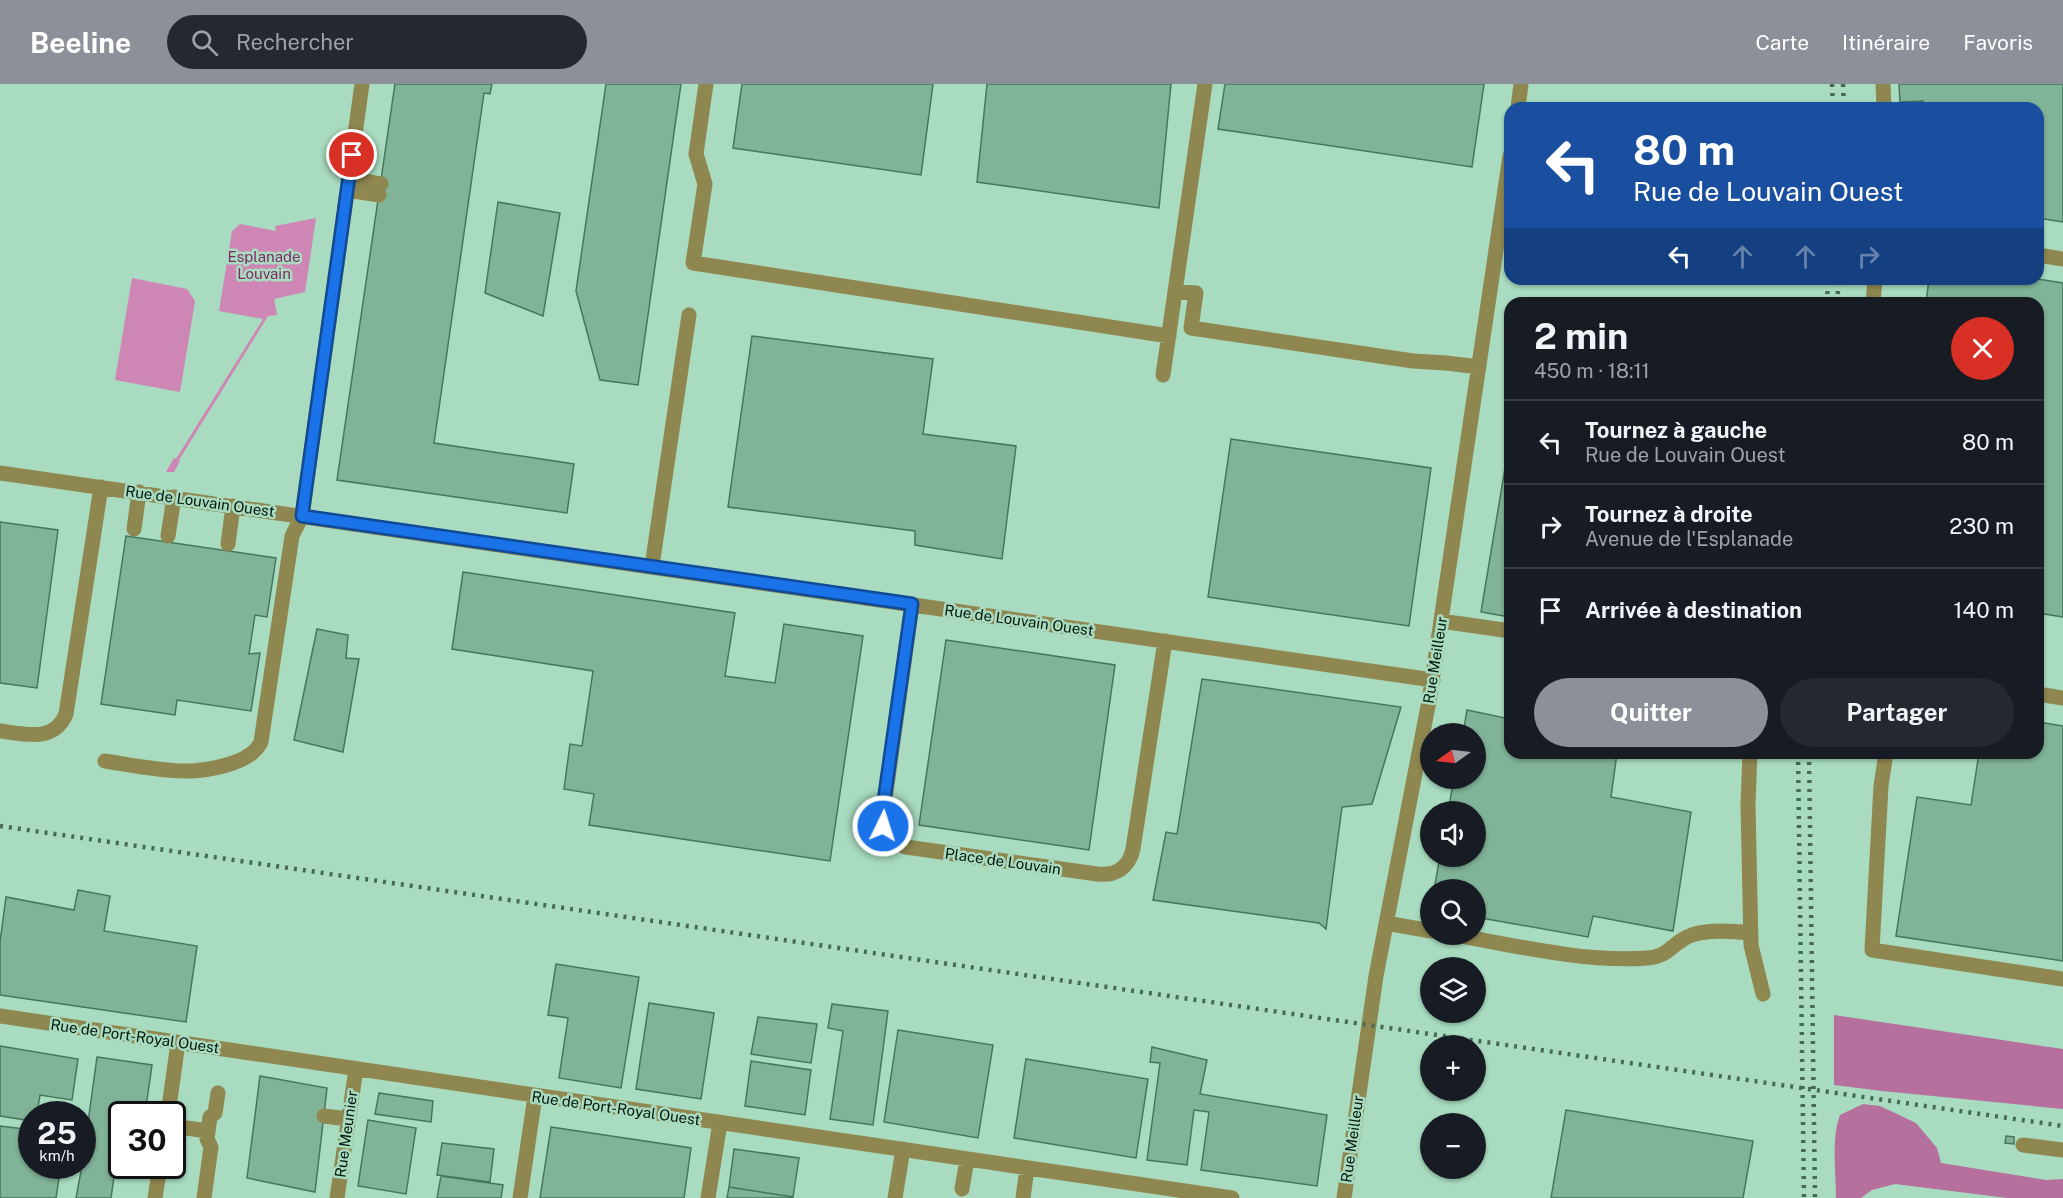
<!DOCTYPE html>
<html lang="fr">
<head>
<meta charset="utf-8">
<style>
  body { margin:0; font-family:"Public Sans",sans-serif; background:#242831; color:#f1f3f6; height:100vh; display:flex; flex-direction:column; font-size:22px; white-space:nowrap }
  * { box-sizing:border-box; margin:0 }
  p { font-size:20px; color:#9ea1a6 }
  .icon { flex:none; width:33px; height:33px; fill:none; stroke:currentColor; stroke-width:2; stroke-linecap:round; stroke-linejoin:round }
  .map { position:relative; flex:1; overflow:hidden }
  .sheet { position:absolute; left:1504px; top:213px; width:540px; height:462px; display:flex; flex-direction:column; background:#171b24; border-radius:18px; box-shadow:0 2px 4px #0004 }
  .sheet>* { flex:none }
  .top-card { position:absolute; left:1504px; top:18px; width:540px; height:183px; border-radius:18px; box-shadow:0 2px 4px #0004; background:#1a4fa0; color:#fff; overflow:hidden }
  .needle { width:39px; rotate:256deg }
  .fabs { position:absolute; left:1420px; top:639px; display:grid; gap:12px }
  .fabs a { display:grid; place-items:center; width:66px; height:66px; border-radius:50%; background:#171b24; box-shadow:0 2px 4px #0004; font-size:30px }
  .speed { position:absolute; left:18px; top:1017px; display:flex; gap:12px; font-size:30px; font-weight:700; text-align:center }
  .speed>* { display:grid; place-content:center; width:78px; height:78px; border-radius:50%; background:#171b24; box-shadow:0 2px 4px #0004; line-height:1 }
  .speed small { font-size:15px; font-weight:400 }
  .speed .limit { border:3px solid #111; border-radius:9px; background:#fff; color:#111 }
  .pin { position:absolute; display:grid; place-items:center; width:51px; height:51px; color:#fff; margin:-26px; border:3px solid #fff; border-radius:50%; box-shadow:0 2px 6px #0007 }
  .me { position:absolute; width:66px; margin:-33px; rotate:4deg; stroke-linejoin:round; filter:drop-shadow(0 0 4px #0008) }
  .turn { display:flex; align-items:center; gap:21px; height:126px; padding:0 30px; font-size:27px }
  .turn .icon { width:78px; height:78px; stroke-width:2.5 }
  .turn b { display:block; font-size:42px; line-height:51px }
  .lanes { display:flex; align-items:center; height:57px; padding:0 30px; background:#0003; justify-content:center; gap:30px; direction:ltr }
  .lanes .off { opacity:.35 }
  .round { display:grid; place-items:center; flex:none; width:63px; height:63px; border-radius:32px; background:#242831 }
  .head { display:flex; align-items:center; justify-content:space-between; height:102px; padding:0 30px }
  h1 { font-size:36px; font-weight:700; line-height:45px }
  .primary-button { display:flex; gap:12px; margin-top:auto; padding:12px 30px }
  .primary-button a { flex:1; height:69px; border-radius:36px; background:#8c9099; color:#fff; font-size:24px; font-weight:700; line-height:69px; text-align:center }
  .primary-button a+a { background:#242831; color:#f1f3f6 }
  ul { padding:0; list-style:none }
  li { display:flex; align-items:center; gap:18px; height:84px; padding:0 30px; border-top:2px solid #363941 }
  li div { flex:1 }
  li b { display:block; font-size:22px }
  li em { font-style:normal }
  header { display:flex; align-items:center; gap:36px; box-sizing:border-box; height:84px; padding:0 30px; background:#8c9099; color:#fff }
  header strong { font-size:28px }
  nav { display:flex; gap:33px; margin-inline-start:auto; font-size:21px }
  .search { width:420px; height:54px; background:#242831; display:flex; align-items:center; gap:15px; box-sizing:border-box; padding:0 21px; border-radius:33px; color:#9ea1a6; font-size:22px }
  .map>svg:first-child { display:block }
  .green { fill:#ce86b5 }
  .forest { fill:#b6709e }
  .building { fill:#81b398; stroke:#47765e; stroke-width:1.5 }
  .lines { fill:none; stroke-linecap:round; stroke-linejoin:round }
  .minor { stroke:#8f8750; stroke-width:15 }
  .rail { stroke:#496958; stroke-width:4.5; stroke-dasharray:3 6; stroke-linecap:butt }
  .route-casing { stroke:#114b97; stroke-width:15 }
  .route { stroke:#1a73e8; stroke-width:10 }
  .labels { text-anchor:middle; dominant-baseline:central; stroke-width:5; stroke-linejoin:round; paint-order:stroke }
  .park-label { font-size:15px; fill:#802b67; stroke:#a8dbbf }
  .street-label { font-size:15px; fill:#04160d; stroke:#a8dbbf }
</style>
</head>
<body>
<header>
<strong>Beeline</strong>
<div class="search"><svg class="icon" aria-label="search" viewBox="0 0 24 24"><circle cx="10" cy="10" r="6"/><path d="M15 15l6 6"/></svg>Rechercher</div>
<nav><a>Carte</a><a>Itinéraire</a><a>Favoris</a></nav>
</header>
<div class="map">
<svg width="2063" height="1114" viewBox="0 0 2063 1114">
  <rect width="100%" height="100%" fill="#a8dbbf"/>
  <!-- green -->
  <path class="green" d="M316,134l-11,74 -31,7 3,16 -9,1 -89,144 1,1 -6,11h-8l8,-14 2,1 87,-140 -44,-8 13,-80 8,-7 36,7 -1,-5z
    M132,194l55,11 8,12 -15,91 -65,-12z"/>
  <!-- forest -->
  <path class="forest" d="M1834,931l229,34v60l-181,-18 -48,-6z
    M1863,1020l17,2 36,17 21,25 4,15 105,17 17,-1v19h-56l-112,-14 -23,6 -11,8h-25c0,-27 -5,-58 4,-83z"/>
  <!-- building -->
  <path class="building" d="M395,0h97l-2,10 -6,-1 -50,350 140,21 -7,49 -230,-33z
    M606,0h75l-43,301 -38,-5 -24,-89z
    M742,0h191l-12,91 -188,-27z
    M987,0h184l-12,124 -182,-26z
    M1225,0h259l-12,83 -254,-38z
    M1899,0h164v138l-25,-4v-110h-115v-7l-23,1z
    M498,118l62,11 -17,103 -58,-23z
    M1929,195h109l25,4v334l-25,-4v-310h-112z
    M752,252l181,23 -10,75 93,12 -14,113 -87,-14v-14l-187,-24z
    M1231,355l200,29 -22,158 -201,-29z
    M1509,360l1,1v172l-29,-5z
    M0,438l58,8 -21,158 -37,-5z
    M126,452l150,22 -9,59 -12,-2 -6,39 11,-1 -9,58 -74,-11 -2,15 -74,-11z
    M463,488l272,41 -10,63 50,7 9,-59 79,12 -33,225 -241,-36 5,-31 -30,-5 6,-45 12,2 11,-75 -141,-22z
    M317,545l31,6 -2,23 13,1 -16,93 -49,-12z
    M946,556l169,25 -26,185 -170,-25z
    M1202,595l199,28 -29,97 -30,3 -16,122 -7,-6 -166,-23 13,-68 11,2z
    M1467,626l43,9v34h107l-6,44 80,15 -18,119 -80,-15 -5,21 -112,-20v-27h-42l6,-34h36v-44h-28l6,-34h22v-44h-13z
    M2038,638l25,4v235l-167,-25 21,-139 54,8 8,-52h59z
    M78,806l32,6 -6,35 93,15 -11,76 -186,-27v-53l6,-45 68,13z
    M556,880l83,13 -18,111 -62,-10 9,-60 -20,-3z
    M649,919l65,10 -13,86 -65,-10z
    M832,920l56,7 -15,114 -43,-6 13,-88 -15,-3z
    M758,933l59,7 -6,39 -60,-9z
    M898,946l95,15 -15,93 -94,-16z
    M0,962l78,13 -6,41 -32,-5 -3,19h-5v7l-32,-5z
    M1152,963l55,13 -7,34 127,21 -10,71 -116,-16 8,-58 -15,-2 -7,55 -40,-5 13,-97 -10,-1z
    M97,973l55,8 -7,49h-23v52h16l-1,6 -22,-2 -4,28h-35l6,-32z
    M1026,975l122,20 -12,79 -122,-20z
    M751,977l60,9 -6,45 -60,-9z
    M260,992l67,12 -12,104 -68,-14z
    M379,1009l54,8 -2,21 -56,-8z
    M1566,1026l187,31 -10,57h-192z
    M368,1036l48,8 -10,66 -48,-8z
    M0,1042l32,4v36h29l-5,32h-56z
    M551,1043l140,21 -7,50h-144z
    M2006,1052l8,1v7l-9,-1z
    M442,1059l52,6 -4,33 -53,-7z
    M734,1065l65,9 -6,39 -64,-10z
    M441,1092l62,9 -2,13h-64z
    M729,1103l64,10v1h-66z"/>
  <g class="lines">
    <!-- minor -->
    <path class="minor" d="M706,0l-10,70 9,30 -12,79 476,73
      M1883,0l1,24
      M1518,24l3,-24
      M349,95l32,5
      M348,106l31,5
      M2038,171l25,4
      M1175,207l21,2 -5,35 222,33 33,2 33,4
      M1873,219l2,-24
      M1163,291l42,-291
      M0,389l1433,207
      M134,445l5,-37
      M168,452l6,-39
      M228,460l5,-38
      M652,482l37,-251
      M912,521l-30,216c2,14 10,22 24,26l191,27c18,2 32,-6 36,-25l32,-208
      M1441,537l69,10
      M2038,610l25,4
      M0,647c25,3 54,12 66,-17l35,-227
      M1750,669l-2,51 3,141 12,49
      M1886,669l-5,33 -9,164 191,29
      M105,677c26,4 54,10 80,10 22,0 66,-7 76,-29l31,-206 10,-20 60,-432
      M1386,839l45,8
      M1451,850c60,11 136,29 196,24 21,-1 24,-13 40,-21 15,-8 46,-6 63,-4
      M0,932l1232,182
      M168,1030l10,-71
      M324,1032l24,3
      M172,1042l36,5
      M2023,1061l40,5
      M962,1105l5,-30
      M155,1114l5,-32
      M204,1114l7,-51 -4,-8 3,-22 5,-4 3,-20
      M337,1114l19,-129
      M520,1114l15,-102
      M708,1114l12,-75
      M895,1114l8,-49
      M1023,1114l4,-30
      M1344,1114l32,-222 53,-275 81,-545"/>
    <!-- rail -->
    <path class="rail" d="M1832,0l1,24
      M1843,0l1,24
      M1827,219l1,-24
      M1837,219l2,-24
      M1798,669l6,445
      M1809,669l6,445
      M0,742l2063,300"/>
  </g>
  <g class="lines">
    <defs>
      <path id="route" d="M352,71l-50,361 610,88 -30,211 1,11"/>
    </defs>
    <!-- route casing -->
    <use href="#route" class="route-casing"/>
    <!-- route -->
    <use href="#route" class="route"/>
  </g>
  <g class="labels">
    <!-- park labels -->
    <g class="park-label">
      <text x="264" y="172">Esplanade<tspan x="264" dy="17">Louvain</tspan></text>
    </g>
    <!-- street labels -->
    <g class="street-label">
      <text transform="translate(200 417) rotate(8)">Rue de Louvain Ouest</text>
      <text transform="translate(1019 536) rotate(8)">Rue de Louvain Ouest</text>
      <text transform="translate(1435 576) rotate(-81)">Rue Meilleur</text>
      <text transform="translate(1003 777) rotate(8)">Place de Louvain</text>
      <text transform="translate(135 952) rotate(8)">Rue de Port-Royal Ouest</text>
      <text transform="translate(616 1024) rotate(8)">Rue de Port-Royal Ouest</text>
      <text transform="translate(346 1050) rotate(-82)">Rue Meunier</text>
      <text transform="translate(1352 1055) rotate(-82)">Rue Meilleur</text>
    </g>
  </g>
</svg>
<div class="fabs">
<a><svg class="needle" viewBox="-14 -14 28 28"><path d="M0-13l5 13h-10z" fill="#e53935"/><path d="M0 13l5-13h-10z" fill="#9ea1a6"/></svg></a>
<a><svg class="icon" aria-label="sound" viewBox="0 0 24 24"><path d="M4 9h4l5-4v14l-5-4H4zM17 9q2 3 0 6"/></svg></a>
<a><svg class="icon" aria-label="search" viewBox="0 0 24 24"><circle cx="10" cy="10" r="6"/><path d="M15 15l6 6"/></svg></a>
<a><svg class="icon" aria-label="layers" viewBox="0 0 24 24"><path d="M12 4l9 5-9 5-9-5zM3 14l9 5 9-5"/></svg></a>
<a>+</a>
<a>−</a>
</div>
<div class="speed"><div>25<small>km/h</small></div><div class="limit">30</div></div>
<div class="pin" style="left:352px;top:71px;background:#d93025"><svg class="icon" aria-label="arrive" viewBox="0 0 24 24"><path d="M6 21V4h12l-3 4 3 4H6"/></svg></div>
<svg class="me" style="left:883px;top:742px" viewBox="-20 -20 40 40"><circle r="17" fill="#1a73e8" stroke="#fff" stroke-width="3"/><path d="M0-11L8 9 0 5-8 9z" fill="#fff"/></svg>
<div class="top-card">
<div class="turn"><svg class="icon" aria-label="left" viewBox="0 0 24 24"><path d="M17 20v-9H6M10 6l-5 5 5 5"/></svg><div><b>80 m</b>Rue de Louvain Ouest</div></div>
<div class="lanes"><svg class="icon" aria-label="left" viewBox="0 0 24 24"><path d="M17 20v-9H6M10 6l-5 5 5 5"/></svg><svg class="icon off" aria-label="ahead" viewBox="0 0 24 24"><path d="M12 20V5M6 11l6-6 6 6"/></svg><svg class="icon off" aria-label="ahead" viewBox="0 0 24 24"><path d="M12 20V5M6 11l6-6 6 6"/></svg><svg class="icon off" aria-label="right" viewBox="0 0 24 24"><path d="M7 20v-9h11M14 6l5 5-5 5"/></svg></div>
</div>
<section class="sheet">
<div class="head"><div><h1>2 min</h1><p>450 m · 18:11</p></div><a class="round" style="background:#d93025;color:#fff"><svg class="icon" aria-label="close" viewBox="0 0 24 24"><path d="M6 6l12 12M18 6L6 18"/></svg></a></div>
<ul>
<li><svg class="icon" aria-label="left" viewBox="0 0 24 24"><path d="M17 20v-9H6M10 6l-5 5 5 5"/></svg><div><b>Tournez à gauche</b><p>Rue de Louvain Ouest</p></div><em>80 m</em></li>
<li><svg class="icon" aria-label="right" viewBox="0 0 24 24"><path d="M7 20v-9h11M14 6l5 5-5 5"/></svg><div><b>Tournez à droite</b><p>Avenue de l'Esplanade</p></div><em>230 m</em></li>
<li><svg class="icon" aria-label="arrive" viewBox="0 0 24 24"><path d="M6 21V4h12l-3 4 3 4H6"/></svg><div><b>Arrivée à destination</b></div><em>140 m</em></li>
</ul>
<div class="primary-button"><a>Quitter</a><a>Partager</a></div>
</section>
</div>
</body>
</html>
